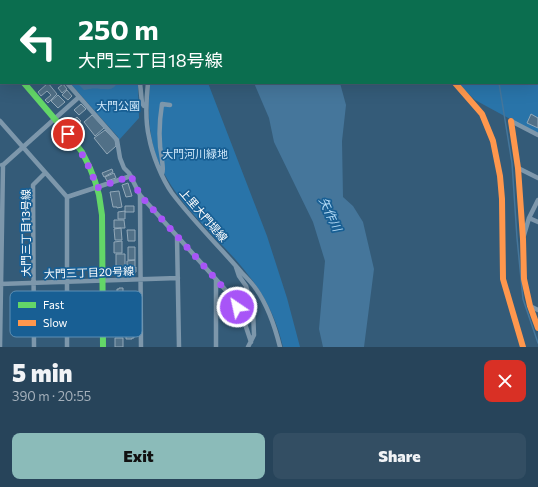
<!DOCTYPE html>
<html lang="en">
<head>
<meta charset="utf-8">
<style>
  body { margin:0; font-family:Commissioner,"Noto Sans JP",sans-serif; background:#334e63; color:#f1f3f6; height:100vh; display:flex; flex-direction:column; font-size:15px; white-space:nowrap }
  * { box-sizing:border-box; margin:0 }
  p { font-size:13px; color:#a4b0bb }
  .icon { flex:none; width:22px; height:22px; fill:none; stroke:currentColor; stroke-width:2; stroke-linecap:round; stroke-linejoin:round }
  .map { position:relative; height:347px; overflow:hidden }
  .sheet { display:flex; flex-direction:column; background:#27445a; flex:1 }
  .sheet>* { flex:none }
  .guide { position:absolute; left:0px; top:0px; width:538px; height:84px; box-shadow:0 4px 16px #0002,0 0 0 1px #435c70; background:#0b6e4f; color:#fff; overflow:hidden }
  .pin { position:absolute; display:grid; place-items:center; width:34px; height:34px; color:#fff; margin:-17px; border:2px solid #fff; border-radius:50%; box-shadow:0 1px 4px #0007 }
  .me { position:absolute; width:44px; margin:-22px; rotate:326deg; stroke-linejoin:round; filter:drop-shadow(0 0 3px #0008) }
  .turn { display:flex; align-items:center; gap:14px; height:84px; padding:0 12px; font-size:18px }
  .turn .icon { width:52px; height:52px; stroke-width:2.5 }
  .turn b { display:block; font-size:28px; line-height:34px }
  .round { display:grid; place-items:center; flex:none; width:42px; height:42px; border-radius:8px; background:#334e63 }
  .headline { display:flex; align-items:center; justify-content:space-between; height:68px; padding:0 12px }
  h1 { font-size:24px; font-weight:800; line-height:30px }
  .button { display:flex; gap:8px; margin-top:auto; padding:8px 12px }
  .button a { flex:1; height:46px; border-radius:8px; background:#8bbbb9; color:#111; font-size:16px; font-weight:800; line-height:46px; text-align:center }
  .button a+a { background:#334e63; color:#f1f3f6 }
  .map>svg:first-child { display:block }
  .green { fill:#2974a9 }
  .water { fill:#45769b }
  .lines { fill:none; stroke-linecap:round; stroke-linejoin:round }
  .stream { stroke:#45769b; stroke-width:1.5 }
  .building { fill:#517087; stroke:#92a8b8 }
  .street { stroke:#7d97ab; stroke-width:4.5 }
  .fast { stroke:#63d668; stroke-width:6 }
  .slow { stroke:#ff974d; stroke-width:6 }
  .route { stroke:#a855f7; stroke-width:7; stroke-dasharray:0 12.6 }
  .labels { text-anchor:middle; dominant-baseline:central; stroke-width:3.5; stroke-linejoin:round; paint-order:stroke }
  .park-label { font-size:11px; fill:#d0e9fb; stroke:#185f94 }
  .street-label { font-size:11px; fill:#fff; stroke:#185f94 }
  .water-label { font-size:12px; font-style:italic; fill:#b5dcf7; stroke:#185f94 }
  .key { fill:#185f94; stroke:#5d8fb4; stroke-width:1 }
  .key-label { font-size:11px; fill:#fff }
</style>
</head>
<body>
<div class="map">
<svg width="538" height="347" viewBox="0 0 538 347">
  <rect width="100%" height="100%" fill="#345b78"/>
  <!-- green -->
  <path class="green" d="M415,0h123v134l-63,-34 -18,-17h80v-82h-122z
    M70,83h68l1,35 -20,22 -1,-3z
    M150,83h58l59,153 20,62 13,49h-17c-6,-26 -17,-50 -34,-71 -32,-42 -79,-74 -95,-127 -6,-22 -6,-44 -4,-66z"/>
  <!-- water -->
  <path class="water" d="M77,83h40c-4,8 -9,6 -17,6 -5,-1 -11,0 -16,1z
    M254,83h86l6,22 -4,36 1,56 10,9 10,16 11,47 -10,78h-41l-4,-18 6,-68 -12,-39 -39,-80 -5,-24z"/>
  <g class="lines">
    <!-- stream -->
    <path class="stream" d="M483,0l1,1
      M499,83l13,80 5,75 6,61 15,44"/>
  </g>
  <!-- building -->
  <path class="building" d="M48,83l9,11 -9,9 -3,-3 6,-5 -4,-4 -6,5 -3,-4z
    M63,84l4,5 -5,4 -4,-5z
    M67,90l5,6 -4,4 -6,-5z
    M58,95l7,7 -7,6 -7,-7z
    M81,104l5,5 -7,6 -5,-5z
    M531,114l7,4v10l-11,-5z
    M92,115l12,13 -9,8 -11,-14z
    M77,117l4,4 -6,6 -4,-5z
    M105,130l10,10 1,6 -9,8 -13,-16z
    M112,169l1,3 -9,5 -2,-4z
    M114,173l2,5 -9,3 -2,-4z
    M128,183l4,13 -6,1 -4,-12z
    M119,191l3,16 -5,1v-1h-4l-3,-15z
    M125,206h9v6h-9z
    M125,211v8h-7v-7z
    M114,220h10l1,8h-11z
    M121,228l1,12h-7l-1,-11z
    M127,230h8v11h-7z
    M122,241v12h-8v-11z
    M128,247h7v13h-7z
    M116,254h9v21h-9z
    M135,260v6h-8v-5z
    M129,267h7v5h-7z
    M119,288h4v8h-6v-7h2z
    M134,333v5h-2v1h-6v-5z
    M115,338h8v9h-8z"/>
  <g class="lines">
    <!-- street -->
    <path class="street" d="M149,0v1
      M0,1h18
      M34,1v-1
      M0,64l1,-1
      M67,83l50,57 3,18 4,10 5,5 11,22 91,101 12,22 8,24
      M140,83l2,20 2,3h2
      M148,83c-2,18 -3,37 1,54 3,17 13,42 23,56 21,28 47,53 70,80 5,5 10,10 14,16 12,17 19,38 24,58
      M0,121l67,76
      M511,121l27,14
      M2,165h1l76,-68
      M518,168l20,10
      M162,174c2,-5 0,-10 0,-15 -4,-19 -3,-36 0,-55l8,1
      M140,195l1,152
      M67,197v150
      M67,197l64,-21
      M529,218l9,4
      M524,235l5,-17 9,-18
      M177,237l2,110
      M236,267l3,9 7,10 7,24 1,25 -6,12
      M216,280v67
      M0,284l178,-6
      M530,306l8,4
      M0,347l3,-182
      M34,347l-1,-162 12,-12"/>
    <!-- fast -->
    <path class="fast" d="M0,56l1,1
      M24,83l47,55 11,14 8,16 5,13 4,14 3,20 1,132"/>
    <!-- slow -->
    <path class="slow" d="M409,0v1
      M455,83l27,31 11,27 7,35 2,23 1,80 20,68
      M511,121l7,47 5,71 1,40 6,27 8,22"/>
  </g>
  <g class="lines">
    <!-- route -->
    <path class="route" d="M68,134c14,18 22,32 29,54l34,-12 9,19 91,101 6,11"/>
  </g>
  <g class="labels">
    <!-- park labels -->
    <g class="park-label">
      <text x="118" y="105">大門公園</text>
      <text x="195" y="153">大門河川緑地</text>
    </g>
    <!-- street labels -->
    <g class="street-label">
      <text transform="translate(204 215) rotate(49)">上里大門堤線</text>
      <text transform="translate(25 233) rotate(-90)">大門三丁目13号線</text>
      <text transform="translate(89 272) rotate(-2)">大門三丁目20号線</text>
    </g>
    <!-- water labels -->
    <g class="water-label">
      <text transform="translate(331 214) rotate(65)">矢作川</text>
    </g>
  </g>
  <!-- legend -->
  <rect x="10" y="291" width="132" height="46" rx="6" class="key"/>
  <rect x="18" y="302" width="18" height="6" fill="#63d668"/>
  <rect x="18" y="320" width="18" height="6" fill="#ff974d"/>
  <g class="key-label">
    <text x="43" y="309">Fast</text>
    <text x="43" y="327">Slow</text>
  </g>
</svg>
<div class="pin" style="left:68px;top:134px;background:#d93025"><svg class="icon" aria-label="arrive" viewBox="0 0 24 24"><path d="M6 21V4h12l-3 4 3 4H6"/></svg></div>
<svg class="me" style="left:237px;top:307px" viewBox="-20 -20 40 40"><circle r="17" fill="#a855f7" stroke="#fff" stroke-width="3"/><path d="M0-11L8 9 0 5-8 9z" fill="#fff"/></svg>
<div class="guide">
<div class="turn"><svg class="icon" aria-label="left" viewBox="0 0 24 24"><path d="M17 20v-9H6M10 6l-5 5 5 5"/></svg><div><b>250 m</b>大門三丁目18号線</div></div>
</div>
</div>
<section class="sheet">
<div class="headline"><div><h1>5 min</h1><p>390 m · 20:55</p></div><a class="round" style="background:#d93025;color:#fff"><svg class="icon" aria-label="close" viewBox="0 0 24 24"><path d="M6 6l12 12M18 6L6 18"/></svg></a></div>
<div class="button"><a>Exit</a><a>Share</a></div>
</section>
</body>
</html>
